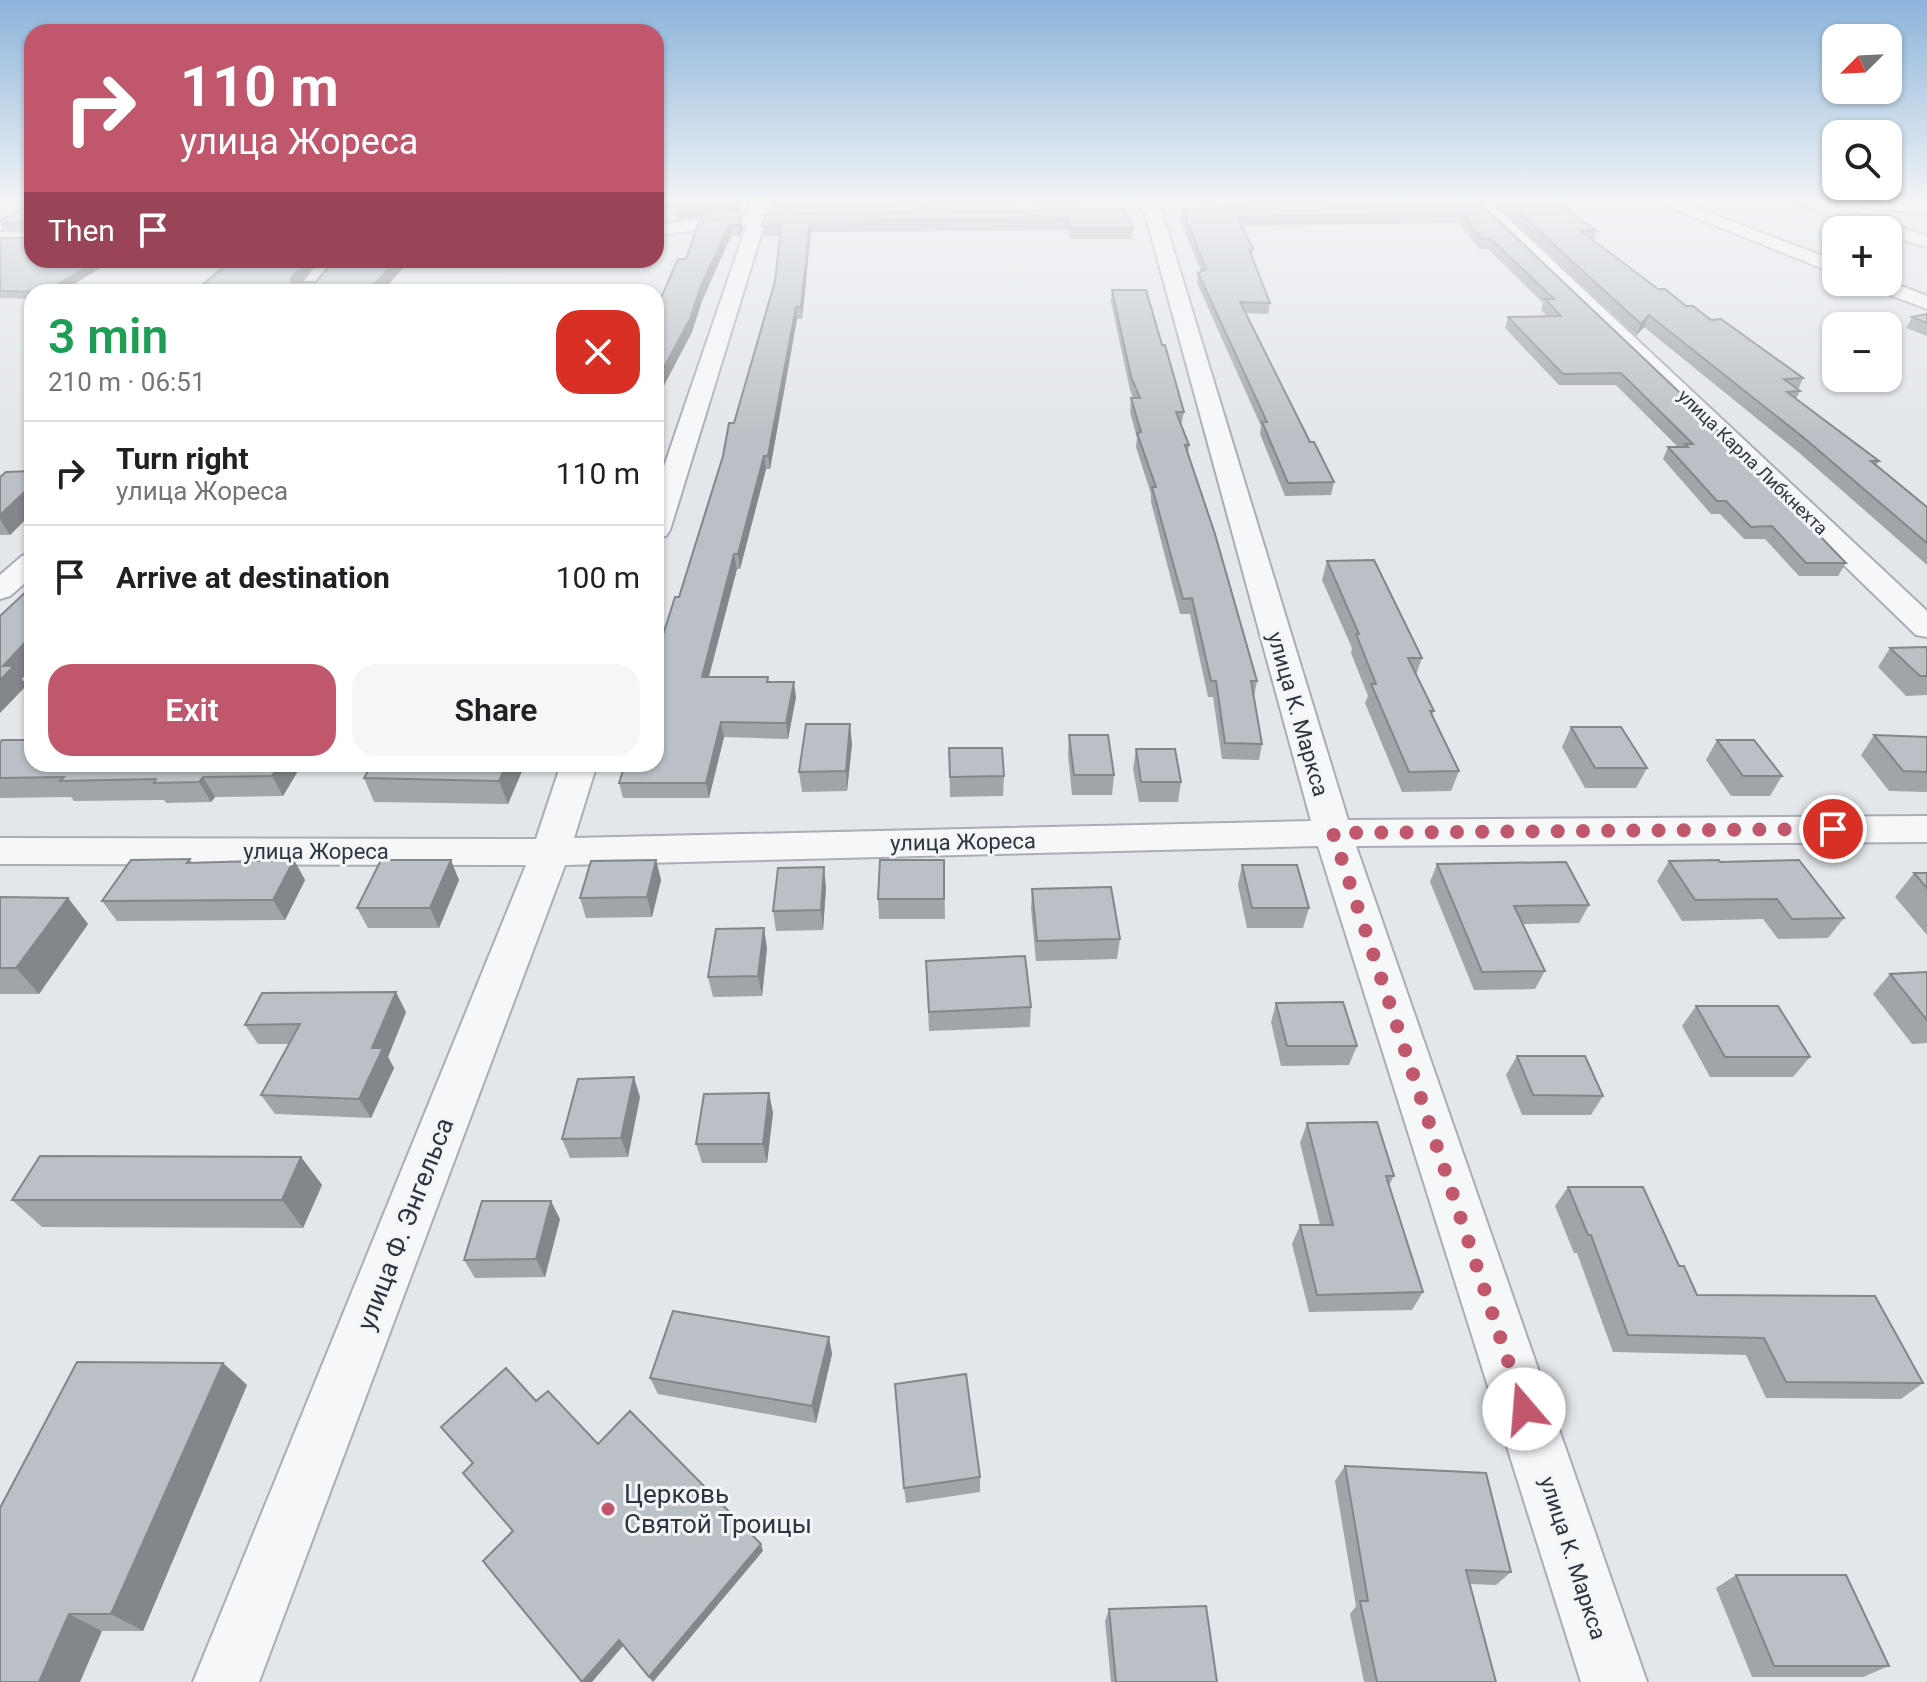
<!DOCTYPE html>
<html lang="en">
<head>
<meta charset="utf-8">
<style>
  body { margin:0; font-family:Roboto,sans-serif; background:#f6f6f6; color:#202124; height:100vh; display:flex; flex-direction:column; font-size:30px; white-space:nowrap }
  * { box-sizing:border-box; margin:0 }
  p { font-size:26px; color:#757577 }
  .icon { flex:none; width:44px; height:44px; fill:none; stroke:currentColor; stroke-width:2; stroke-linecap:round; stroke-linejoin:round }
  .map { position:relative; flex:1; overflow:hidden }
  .drawer { position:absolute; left:24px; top:284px; width:640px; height:488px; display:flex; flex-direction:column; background:#fff; border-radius:24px; box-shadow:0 2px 6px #0004 }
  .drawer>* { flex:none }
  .banner { position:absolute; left:24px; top:24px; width:640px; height:244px; border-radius:24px; box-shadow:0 2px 6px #0004; background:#c0576d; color:#fff; overflow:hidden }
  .needle { width:52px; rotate:246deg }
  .fabs { position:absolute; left:1822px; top:24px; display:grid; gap:16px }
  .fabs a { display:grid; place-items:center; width:80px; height:80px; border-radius:16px; background:#fff; box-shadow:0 2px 6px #0004; font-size:40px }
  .pin { position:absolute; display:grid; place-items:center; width:68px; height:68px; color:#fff; margin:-34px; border:4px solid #fff; border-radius:50%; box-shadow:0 2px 8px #0007 }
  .me { position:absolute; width:88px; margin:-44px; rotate:342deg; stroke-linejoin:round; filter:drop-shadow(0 0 6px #0008) }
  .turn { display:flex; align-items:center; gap:28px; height:168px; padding:0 24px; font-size:36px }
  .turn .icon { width:104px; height:104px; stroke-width:2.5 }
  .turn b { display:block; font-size:56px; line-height:68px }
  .then { display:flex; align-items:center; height:76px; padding:0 24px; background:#0003; gap:16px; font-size:30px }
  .round { display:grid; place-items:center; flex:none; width:84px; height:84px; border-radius:24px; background:#f6f6f6 }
  .headline { display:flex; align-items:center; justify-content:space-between; height:136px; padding:0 24px }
  h1 { font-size:48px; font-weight:600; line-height:60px; color:#1e9e55 }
  .primary-button { display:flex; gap:16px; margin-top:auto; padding:16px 24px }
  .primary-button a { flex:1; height:92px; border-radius:24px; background:#c0576d; color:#fff; font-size:32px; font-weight:600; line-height:92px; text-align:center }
  .primary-button a+a { background:#f6f6f6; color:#202124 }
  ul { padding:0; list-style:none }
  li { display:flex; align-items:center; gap:24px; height:104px; padding:0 24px; border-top:2px solid #e0e0e0 }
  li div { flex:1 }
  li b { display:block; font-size:30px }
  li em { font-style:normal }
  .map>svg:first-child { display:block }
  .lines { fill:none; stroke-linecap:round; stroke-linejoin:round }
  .minor-casing { stroke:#a9adb4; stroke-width:4 }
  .trunk-casing { stroke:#8c959f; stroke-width:4 }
  .minor { fill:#f6f7f8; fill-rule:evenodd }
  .trunk { fill:#fff; fill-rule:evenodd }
  .wall { fill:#a1a5aa }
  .shaded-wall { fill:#83868b }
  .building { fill:#bbc0c6; stroke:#83868b; stroke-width:2 }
  .route { stroke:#c0576d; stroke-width:14; stroke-dasharray:0 25.2 }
  .poi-dot { fill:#c0576d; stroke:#f3f5f7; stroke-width:3 }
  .labels { text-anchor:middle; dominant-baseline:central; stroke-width:6; stroke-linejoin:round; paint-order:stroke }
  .far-street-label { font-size:18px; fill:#2d3540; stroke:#f3f5f7 }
  .street-label { font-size:22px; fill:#2d3540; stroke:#f3f5f7 }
  .near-street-label { font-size:26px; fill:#2d3540; stroke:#f3f5f7 }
  .near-poi-label { font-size:26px; fill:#2d3540; stroke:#f3f5f7; text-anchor:start }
</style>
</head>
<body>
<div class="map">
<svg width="1927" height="1682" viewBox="0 0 1927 1682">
  <rect width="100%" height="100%" fill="#e3e6ea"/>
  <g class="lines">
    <defs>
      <path id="minor" d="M749,200h16l1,12 51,-1 9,5 -9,5 -52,1 -95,308 -4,6 -10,2v-48l91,-266 -91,11v-10l93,-12z
        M1133,200h18l11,12 186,608 579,-4v26l-571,4 291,836h-66l-263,-836 -753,19 -306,817h-66l333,-817 -526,-1v-26l536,1 25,-75h36l-23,74 737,-17 -166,-608z
        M1465,200l25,2 437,409v26l-11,-2 -438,-425z
        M1652,200h24l160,61v13z
        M1788,200h25l114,36v11l-39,-11v-6h-18z
        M0,232l32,1v10l-32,-1z
        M1888,281l39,15v13l-61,-23 -3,-4z
        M32,553v24l-22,19 -10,3v-24l22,-19z"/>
      <path id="trunk" d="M1843,200l84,2v12l-74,-8z"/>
    </defs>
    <!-- minor casing -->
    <use href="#minor" class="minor-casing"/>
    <!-- trunk casing -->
    <use href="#trunk" class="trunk-casing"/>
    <!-- minor -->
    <use href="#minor" class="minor"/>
    <!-- trunk -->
    <use href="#trunk" class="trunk"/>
  </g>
  <!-- wall -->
  <path class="wall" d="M657,200h82l1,11 -60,8 -22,-15z
    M771,200h345v3l-344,6z
    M1171,200h141l-140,3z
    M1496,200h53l48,31 -3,10 64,48 53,31 92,58 -5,12 2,1 -4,8 83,62 -3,5 51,41v58l-130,-114 -153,-124 -8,9 -141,-132z
    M1481,204l365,359 -8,13h-39l-34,-37h-21l-24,-25h-9l-48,-55 5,-12h10l-62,-62h-57l-54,-57 3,-11 39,-1 -6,-6 2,-7 -55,-54h-9l-20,-26 -218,3 12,23 -1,8 18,46 -2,11 -22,-1 64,129 24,40 -3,13 -46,1 -25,-62 1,-8 -64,-143 1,-10 3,-2 -21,-52 2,-10z
    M32,208v52h81l-52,32h-29v7l-32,-1v-60h30l1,-7 -29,-2 -2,-8z
    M1124,209l9,19 -1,11h-62l-2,-9 -257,2 -9,87h-5l-27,150h-4l-26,100h-3l-29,108h60l1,5 27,15 -8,42 -64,-2 -15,61h-86l-4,-15 60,-186 55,-174 41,-142 5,-45h-16l-2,-10 4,-12z
    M741,216l2,12 -3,8h-9l-29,65 -10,31 -30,57 2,13 -8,23v-116l30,-50z
    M1112,290l50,55 22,67 -3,14 8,19 -1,8 69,228 -3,16 8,47 -3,16 -37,-1 -9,-62h-5l-18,-83h-10l-29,-112v-8l-15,-47 1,-9 -7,-26 1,-14h2l-3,-8 -19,-88z
    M1927,314v22l-21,-8 6,-11z
    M32,471v42l-22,22h-10v-58z
    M1327,561l95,97 -6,17 18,36 -2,5 27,55 -8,20 -49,1 -37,-89 3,-7 -17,-43 1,-5 -30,-68z
    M1927,647v48l-21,1 -28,-29 12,-19z
    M1571,727l76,41 -11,20h-51l-23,-41z
    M1069,735l45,40 -2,20h-40l-4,-41z
    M1874,735l53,2v55l-38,-1 -28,-36z
    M1717,740l65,36 -12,20h-39l-25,-36z
    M0,743l32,21h270l-19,32 -68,1 -4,5 -45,1 -2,-3 -90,1 -3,-4 -71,1z
    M852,744l-5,47 -45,1 -3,-20z
    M949,748l55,28 -1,20 -53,1z
    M1136,749l45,33 -3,20h-39l-6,-33z
    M525,764l-17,40 -134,-2 -10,-24z
    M190,859l2,4 102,-3 11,20 -20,40 -168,1 -15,-20z
    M656,860l5,20 -9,37 -66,1 -6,-20z
    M944,860l1,59h-66l-1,-20z
    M1669,861l51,1 124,56 -16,20 -50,1 -15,-20 -81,2 -25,-40z
    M1437,864l152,41 -10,18 -57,1 23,47 -10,18 -61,1 -44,-108z
    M1242,865l67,43 -6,20h-56l-9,-43z
    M1914,873h13v62l-32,-38z
    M459,880l-20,48h-71l-11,-20z
    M826,887l-3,43 -47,1 -3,-20z
    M1032,889l88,50 -3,20 -81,2 -5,-52z
    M0,897l68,1 20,26 -49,70h-39z
    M767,948l-5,48 -49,1 -5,-20z
    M926,961l105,46 -1,20 -101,4z
    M1927,972v71l-15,1 -39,-50 17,-20z
    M1276,1003l81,43 -8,19 -68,1 -10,-44z
    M1696,1006l114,51 -17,20h-83l-28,-51z
    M406,1012l-18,45 6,11 -23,50 -96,-4 -14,-19 28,-51h-31l-13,-19z
    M1517,1056l86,40 -12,19h-69l-16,-40z
    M769,1093l4,20 -6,50h-65l-6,-19z
    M640,1097l-12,60 -58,1 -8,-19z
    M1307,1123l87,53 -5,9 34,107 -11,18 -103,2 -17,-68 8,-19h20l-20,-82z
    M301,1157l21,28 -19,43 -261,-1 -30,-27z
    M1568,1187l111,79 18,29 226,88 -22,16 -135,-1 -20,-43 -133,-3 -36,-99h-3l-19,-47z
    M560,1219l-15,58 -70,1 -11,-18z
    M829,1337l3,17 -16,69 -158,-29 -8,-16z
    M223,1363l24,22 -104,246h-41l-102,51z
    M1345,1466l166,106 -15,13 -26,-1 26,98h-132l-14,-68 6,-8 -21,-125z
    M980,1477v15l-74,11 -2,-15z
    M1736,1575l153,91 -26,11h-111l-36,-89z
    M1109,1609l108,73h-106l-6,-61z"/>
  <!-- shaded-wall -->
  <path class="shaded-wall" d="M677,200h62l1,11 -60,8z
    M741,216l2,12 -3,8 -2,-11z
    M810,221l1,11 -9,87 -1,-12z
    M729,225l2,11 -29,65 -10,31 -30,57 2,13 -8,23v-43z
    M98,260h15l-52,32h-16z
    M307,260h14l-25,30 -5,-8v-4z
    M396,260h14l-28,32h-14z
    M796,307l1,12 -27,150 -2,-13z
    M1649,315l-5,12 -8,9 5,-12z
    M764,456l2,13 -26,100 -2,-15z
    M32,485v28l-22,22 -10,-16v-4z
    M734,554l3,15 -32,123 -3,-15z
    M32,635v33l-10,11 5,6 -27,28v-33l3,-14z
    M794,682l2,15 -8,42 -2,-16z
    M721,722l3,15 -15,61 -3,-15z
    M850,724l2,20 -5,47 -1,-20z
    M280,764h22l-19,32 -11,-20z
    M507,764h18l-17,40 -9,-23z
    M203,777l12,20 -4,5 -12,-20z
    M294,860l11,20 -20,40 -12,-20z
    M451,860l8,20 -20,48 -9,-20z
    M656,860l5,20 -9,37 -5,-20z
    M824,867l2,20 -3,43 -2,-20z
    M68,898l20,26 -49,70 -23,-26z
    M764,928l3,20 -5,48 -4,-20z
    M396,992l10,20 -18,45 6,11 -23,50 -12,-19 13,-51z
    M634,1077l6,20 -12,60 -7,-19z
    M769,1093l4,20 -6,50 -4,-19z
    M301,1157l21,28 -19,43 -21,-28z
    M551,1201l9,18 -15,58 -9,-18z
    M829,1337l3,17 -16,69 -4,-17z
    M223,1363l24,22 -104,246 -32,-17z
    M761,1544l2,7 -110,131 -4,-5z
    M69,1614l33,17 -22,51h-41z
    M619,1640l4,6 -31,36h-10z"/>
  <!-- building -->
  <path class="building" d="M1505,200h44l4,3h5l39,28h-16l77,58h7l21,17h7l18,14 10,-1 82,59 -19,1 16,12 -13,1 92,69h-8l56,46v36l-123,-105 -155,-123 -8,9z
    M1481,204l215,204 150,155h-40l-34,-37 -21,1 -25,-26h-9l-49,-54h20l-3,-3h8l-72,-71 -58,1 -55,-57 53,-1 -16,-17h9l-63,-60h-9l-20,-26 -225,3 16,33h-4l21,54 -30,-1 70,140h4l20,40 -46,1 -26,-61h5l-69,-149 8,-4 -24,-60z
    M23,208h9v52h66l-53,32 -45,-1v-53h30l1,-14 -31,-2v-1z
    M1124,209l9,19h-63l-1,-9 -259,2 -9,86h-5l-28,149h-4l-26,98h-4l-32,123h66l-1,5h27l-8,41 -65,-1 -15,61h-87l6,-19h31v-107l19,-60h4l44,-141 6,-33h5l41,-142 6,-55h-19l4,-12z
    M741,216l-3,9h-9l-29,63 -10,31 -34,63v-73l22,-50h8l13,-38z
    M232,260h75l-16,18v4h25l18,-22h62l-28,32h-174z
    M1112,290h34l16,55h3l19,67h-8l13,33h-4l30,89 42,147h-6l11,63 -37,-1 -9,-62h-5l-19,-83 -9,1 -31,-112h4l-19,-54 4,-1 -10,-34h9l-9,-21z
    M1927,314v9l-15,-6z
    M656,388h6l-6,16z
    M32,471v14l-32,30v-38l6,-5z
    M1374,560l48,98h-14l26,53h-4l29,60 -50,1 -38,-88h5l-20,-50h3l-32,-73z
    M32,586v49l-29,31h11l-14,14v-64z
    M1927,647v29h-7l-30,-28z
    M806,724h44l-4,47 -47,1z
    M1571,727h50l26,41h-52z
    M1069,735h39l6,40h-40z
    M1874,735l53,2v35l-24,-1z
    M2,740h30v24h248l-8,12 -69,1 -4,5 -45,1 2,-4 -96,2 4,-4 -64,1v-35z
    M1717,740h37l28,36h-39z
    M949,748h53l2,28 -54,1z
    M1136,749h39l6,33h-40z
    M372,764h135l-8,17 -135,-3z
    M190,859l-3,4 107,-3 -21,40 -171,1 29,-41z
    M381,860h70l-21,48h-73z
    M656,860l-9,37 -67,1 11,-37z
    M880,860h64v39h-66z
    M1719,860l1,2 79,-2 45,58 -52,1 -15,-20 -82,1 -26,-39z
    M1566,862l23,43 -75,1 31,65 -63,1 -45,-108z
    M1242,865h55l12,43h-57z
    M824,867l-3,43 -48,1 5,-43z
    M1914,873h13v15z
    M1111,887l9,52 -83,2 -5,-52z
    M0,897l68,1 -52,70h-16z
    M764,928l-6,48 -50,1 8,-48z
    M1025,956l6,51 -102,5 -3,-51z
    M1927,972v48l-37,-46z
    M396,992l-24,56h11l-24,51 -98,-4 39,-71 -55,1 17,-32z
    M1343,1002l14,44h-70l-11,-43z
    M1696,1006h82l32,51h-85z
    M1517,1056h68l18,40 -70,-1z
    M634,1077l-13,61 -59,1 16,-60z
    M769,1093l-6,51h-67l8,-50z
    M1377,1122l17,54h-8l37,116 -106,3 -17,-70h33l-26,-102z
    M40,1156l261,1 -19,43h-270z
    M1568,1187h75l36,79h5l13,29 178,1 48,87 -137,-1 -22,-44 -136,-3 -37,-100h-3z
    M482,1201h69l-15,58 -72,1z
    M673,1311l156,26 -17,69 -162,-28z
    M77,1362l146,1 -112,251h-42l-30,68h-39v-174z
    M506,1368l30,33 12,-10 50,53 32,-33 131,133 -112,133 -30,-37 -37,42 -99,-121 30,-30 -50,-58 10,-10 -32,-36z
    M966,1374l14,103 -76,11 -9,-104z
    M1345,1466l141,7 25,99 -45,-2 30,112h-119l-17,-81h8z
    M1736,1575h110l43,91h-115z
    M1206,1606l11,76h-101l-7,-73z"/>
  <!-- sky -->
  <linearGradient id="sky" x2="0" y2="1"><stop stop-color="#8cb4da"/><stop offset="0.46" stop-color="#f2f4f6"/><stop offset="1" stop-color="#f2f4f6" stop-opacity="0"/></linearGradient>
  <rect width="1927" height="436" fill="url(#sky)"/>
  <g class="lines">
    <!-- route -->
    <path class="route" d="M1524,1409l-191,-576 500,-4"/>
  </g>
  <!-- markers -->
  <circle class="poi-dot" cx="608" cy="1509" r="8"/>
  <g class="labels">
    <!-- far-street labels -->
    <g class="far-street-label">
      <text transform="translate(1753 462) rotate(44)">улица Карла Либкнехта</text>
    </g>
    <!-- street labels -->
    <g class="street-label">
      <text transform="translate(1298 714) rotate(74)">улица К. Маркса</text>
      <text transform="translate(963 842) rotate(-1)">улица Жореса</text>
      <text x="316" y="851">улица Жореса</text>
      <text transform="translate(1573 1558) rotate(72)">улица К. Маркса</text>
    </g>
    <!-- near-street labels -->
    <g class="near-street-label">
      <text transform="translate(405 1224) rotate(-69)">улица Ф. Энгельса</text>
    </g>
    <!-- near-poi labels -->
    <g class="near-poi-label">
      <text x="624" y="1494">Церковь<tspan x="624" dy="30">Святой Троицы</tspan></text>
    </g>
  </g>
</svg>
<div class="fabs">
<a><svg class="needle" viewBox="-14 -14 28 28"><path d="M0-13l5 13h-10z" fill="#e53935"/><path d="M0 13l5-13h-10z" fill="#757577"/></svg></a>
<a><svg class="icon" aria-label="search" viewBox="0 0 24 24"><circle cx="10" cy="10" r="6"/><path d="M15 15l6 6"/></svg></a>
<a>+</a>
<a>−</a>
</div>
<div class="pin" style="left:1833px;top:829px;background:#d93025"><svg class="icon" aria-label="arrive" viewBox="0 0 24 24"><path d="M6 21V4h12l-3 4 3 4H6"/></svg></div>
<svg class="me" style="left:1524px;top:1409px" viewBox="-20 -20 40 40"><circle r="19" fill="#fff"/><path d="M0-13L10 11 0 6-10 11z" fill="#c0576d"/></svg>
<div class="banner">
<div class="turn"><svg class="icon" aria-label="right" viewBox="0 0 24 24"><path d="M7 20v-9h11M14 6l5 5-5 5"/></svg><div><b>110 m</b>улица Жореса</div></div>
<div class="then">Then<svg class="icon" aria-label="arrive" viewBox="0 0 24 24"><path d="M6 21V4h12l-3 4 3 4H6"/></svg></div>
</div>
<section class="drawer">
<div class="headline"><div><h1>3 min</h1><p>210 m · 06:51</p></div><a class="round" style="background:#d93025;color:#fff"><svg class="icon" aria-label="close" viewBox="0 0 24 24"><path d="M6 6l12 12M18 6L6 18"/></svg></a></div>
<ul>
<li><svg class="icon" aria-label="right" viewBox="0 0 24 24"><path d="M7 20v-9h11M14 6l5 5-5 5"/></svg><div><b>Turn right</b><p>улица Жореса</p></div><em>110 m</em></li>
<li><svg class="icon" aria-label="arrive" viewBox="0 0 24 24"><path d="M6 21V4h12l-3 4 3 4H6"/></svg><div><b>Arrive at destination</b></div><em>100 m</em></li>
</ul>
<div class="primary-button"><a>Exit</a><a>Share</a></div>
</section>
</div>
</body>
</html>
